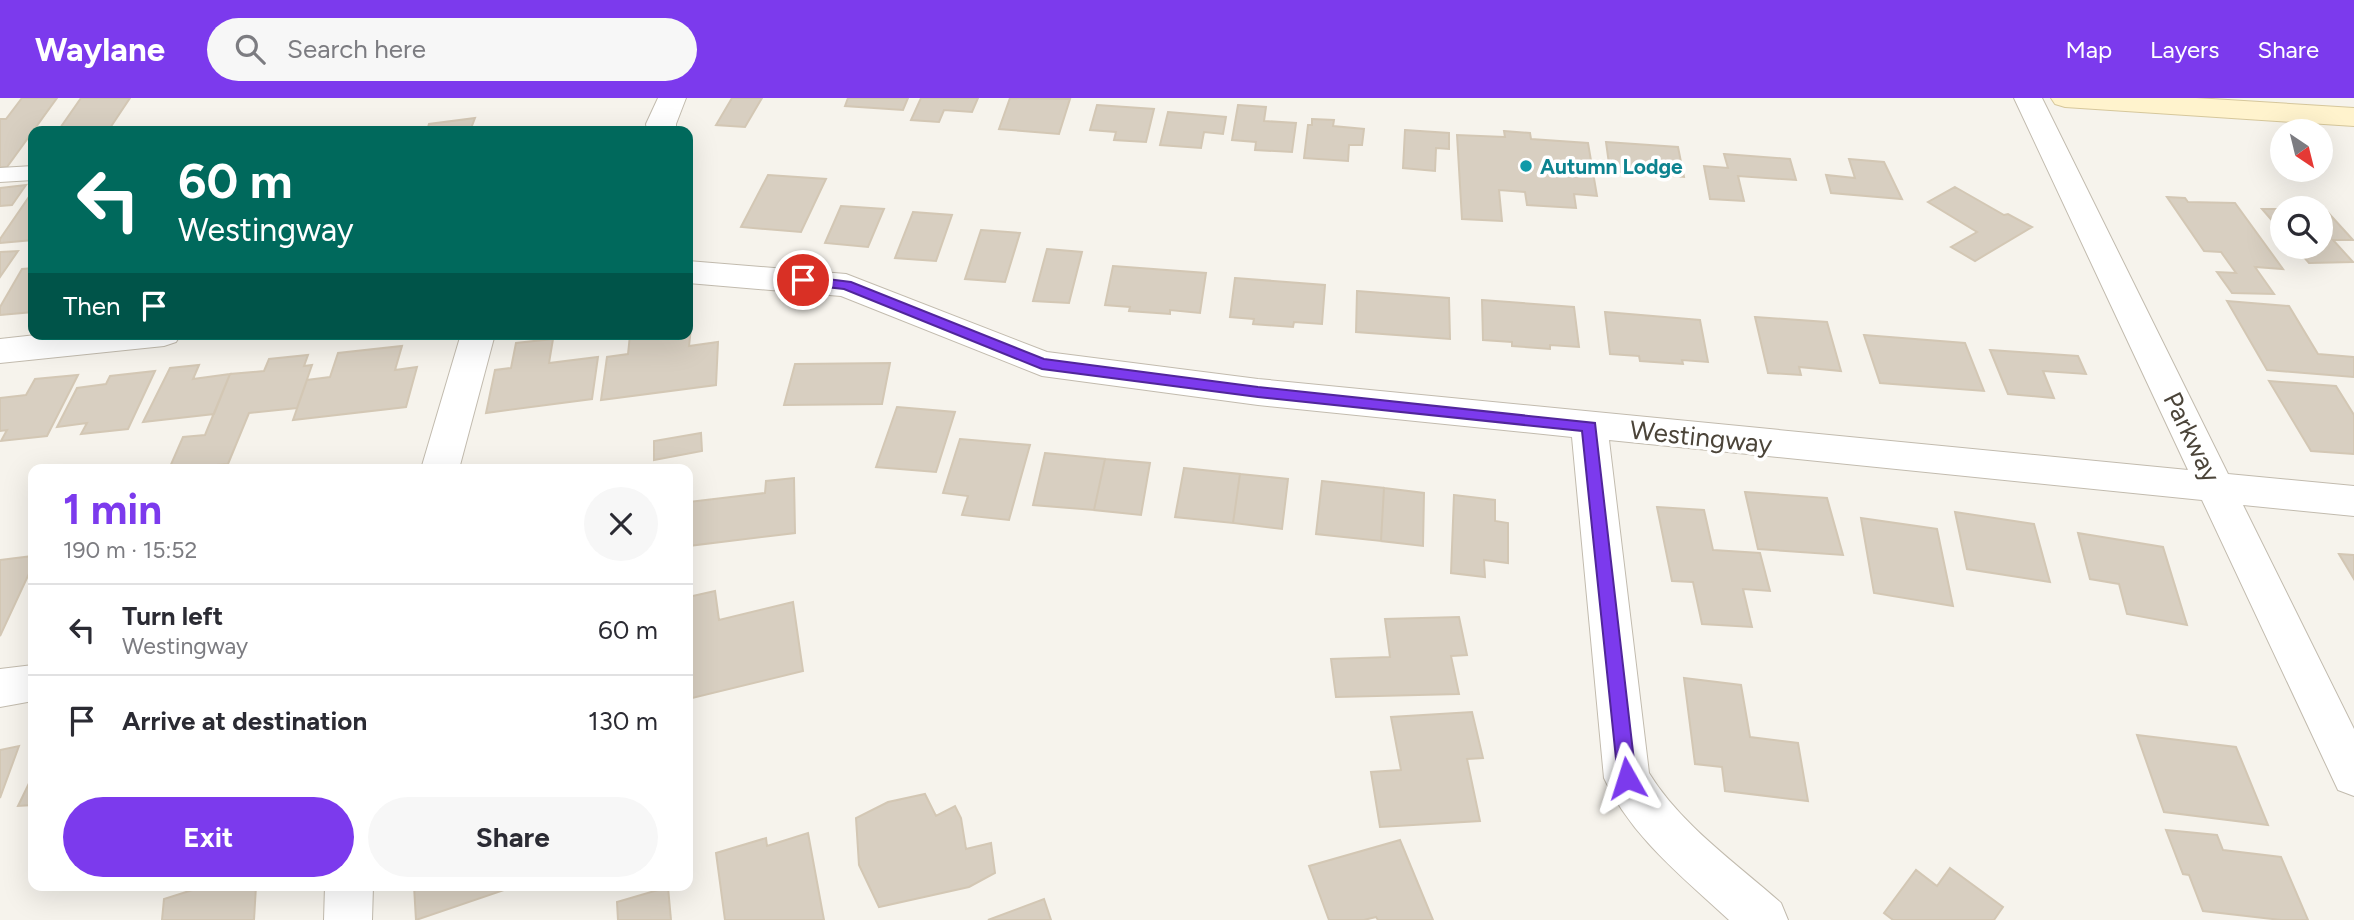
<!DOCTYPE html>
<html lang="en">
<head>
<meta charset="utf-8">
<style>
  body { margin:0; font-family:Figtree,sans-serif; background:#f7f7f7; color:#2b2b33; height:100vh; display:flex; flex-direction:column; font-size:26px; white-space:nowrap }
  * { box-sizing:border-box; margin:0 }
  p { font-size:23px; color:#7c7c81 }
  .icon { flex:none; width:38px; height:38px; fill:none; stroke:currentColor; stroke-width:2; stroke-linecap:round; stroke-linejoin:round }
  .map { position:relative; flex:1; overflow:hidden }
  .panel { position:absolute; left:28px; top:366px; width:665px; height:427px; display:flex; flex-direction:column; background:#fff; border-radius:14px; box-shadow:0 7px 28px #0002 }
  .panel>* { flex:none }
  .top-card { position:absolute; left:28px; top:28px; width:665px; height:214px; border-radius:14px; box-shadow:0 7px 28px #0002; background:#00695c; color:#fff; overflow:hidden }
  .needle { width:46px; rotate:145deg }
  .tools { position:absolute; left:2270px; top:21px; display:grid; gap:14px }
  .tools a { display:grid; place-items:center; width:63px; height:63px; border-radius:50%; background:#fff; box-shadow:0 7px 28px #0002; font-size:35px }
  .pin { position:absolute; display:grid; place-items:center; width:60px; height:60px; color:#fff; margin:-30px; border:4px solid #fff; border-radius:50%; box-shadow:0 2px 7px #0007 }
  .me { position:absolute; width:77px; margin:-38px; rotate:354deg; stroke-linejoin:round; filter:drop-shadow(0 0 5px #0008) }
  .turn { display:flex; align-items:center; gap:24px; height:147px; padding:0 35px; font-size:32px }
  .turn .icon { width:91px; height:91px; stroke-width:2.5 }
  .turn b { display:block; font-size:49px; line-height:60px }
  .then { display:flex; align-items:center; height:66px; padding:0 35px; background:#0003; gap:14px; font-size:26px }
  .round { display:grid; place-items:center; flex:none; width:74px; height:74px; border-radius:37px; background:#f7f7f7 }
  .head { display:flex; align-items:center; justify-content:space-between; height:119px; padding:0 35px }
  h1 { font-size:42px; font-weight:700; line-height:52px; color:#7c3aed }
  .primary-button { display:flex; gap:14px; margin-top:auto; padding:14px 35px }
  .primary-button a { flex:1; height:80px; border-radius:42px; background:#7c3aed; color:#fff; font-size:28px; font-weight:700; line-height:80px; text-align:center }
  .primary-button a+a { background:#f7f7f7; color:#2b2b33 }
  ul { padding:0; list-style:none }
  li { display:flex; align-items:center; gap:21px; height:91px; padding:0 35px; border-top:2px solid #e1e1e2 }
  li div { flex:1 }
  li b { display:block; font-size:26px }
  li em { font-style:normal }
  header { display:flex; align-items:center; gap:42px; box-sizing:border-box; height:98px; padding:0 35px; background:#7c3aed; color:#fff }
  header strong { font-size:33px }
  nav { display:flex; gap:38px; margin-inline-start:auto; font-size:24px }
  .search { width:490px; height:63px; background:#f7f7f7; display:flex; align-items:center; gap:18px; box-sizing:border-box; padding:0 24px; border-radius:38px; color:#7c7c81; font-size:26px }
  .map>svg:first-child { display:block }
  .building { fill:#d8cfc1; stroke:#d3c7b4; stroke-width:2 }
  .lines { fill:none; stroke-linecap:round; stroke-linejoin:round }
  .service-casing { stroke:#c2bbae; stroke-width:2 }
  .minor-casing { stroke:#c2bbae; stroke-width:2 }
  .secondary-casing { stroke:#d6c79b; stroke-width:2 }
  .service { fill:#fff; fill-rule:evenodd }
  .minor { fill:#fff; fill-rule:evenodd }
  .secondary { fill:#fff3cd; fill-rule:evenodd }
  .route { fill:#7c3aed; stroke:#51269a; stroke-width:2 }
  .culture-dot { fill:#0f9aa8; stroke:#fff; stroke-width:2.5 }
  .labels { text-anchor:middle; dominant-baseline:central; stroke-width:7; stroke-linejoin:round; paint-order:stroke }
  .far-culture-label { font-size:21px; font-weight:bold; fill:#0d838f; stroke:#fff; text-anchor:start }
  .street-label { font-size:26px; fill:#4b4439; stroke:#fff }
</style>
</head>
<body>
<header>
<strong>Waylane</strong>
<div class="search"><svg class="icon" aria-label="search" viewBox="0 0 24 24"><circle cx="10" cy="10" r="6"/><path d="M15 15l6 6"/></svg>Search here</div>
<nav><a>Map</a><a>Layers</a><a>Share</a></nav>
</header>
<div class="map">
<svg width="2354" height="822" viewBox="0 0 2354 822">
  <rect width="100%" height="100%" fill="#f6f3ec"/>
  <!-- building -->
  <path class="building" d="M22,0h35l-50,69h-7v-48h6z
    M81,0h49l-22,33h-50z
    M732,0h30l-17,29 -29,-2z
    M848,0h60l-5,12 -58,-4z
    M921,0h57l-6,14 -28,-2 -5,12 -28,-2z
    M1010,0l60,1 -11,35 -60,-5z
    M1097,7l57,4 -8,33 -32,-2 2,-8 -26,-2z
    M1238,7l28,2 -2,14 32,2 -4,29 -37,-2 1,-8 -24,-2z
    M1168,14l58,5 -3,17 -19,-2 -3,16 -41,-3z
    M475,20l-5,13h-43l2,-7z
    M1312,21l22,1 -1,6 31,3 -2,16h-13l-1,16 -44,-3 4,-33h4z
    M1405,32l44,3v16l-13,-1 -1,23 -32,-3z
    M1504,33l26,2 1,6 57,4 9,53 -23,-2 2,14 -49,-3 -2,-13 -26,-2 3,31 -40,-2 -5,-84 48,2z
    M1606,44l72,5 6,30 -74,-6z
    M1724,56l66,5 6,21 -58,-4 6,25 -34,-2 -6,-33 24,2z
    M1849,61l35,3 18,37 -71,-6 -5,-18 29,3z
    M768,77l58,4 -25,53 -60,-5z
    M26,87l-14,20 -12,1v-18z
    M1955,89l49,28 4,-1 24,13 -57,34 -24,-14 26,-15 -49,-30z
    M33,93v49l-33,3v-4z
    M2167,99l18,1 3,4 47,1 48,66 -28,-2 19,27 -42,-1 -15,-21 19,1 -15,-21 -17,-1z
    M841,108l43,3 -16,38 -43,-4z
    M2311,110h13l29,32h-20l20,22 -44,1 -14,-16h25v-39z
    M2262,111h20v23z
    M913,114l39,3 -16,46 -41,-3z
    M981,132l39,3 -15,49 -40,-3z
    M1047,151l35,3 -13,51 -36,-2z
    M18,153l-18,26v-25z
    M1113,168l93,7 -6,40 -30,-3v4l-41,-3 1,-4 -25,-2z
    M33,170v44l-33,3v-8l22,-38z
    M1235,180l90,7 -3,39 -28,-2 -1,5 -40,-3 1,-5 -24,-2z
    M1357,193l92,7 1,41 -94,-7z
    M1482,202l92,7 5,40 -29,-2v4l-38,-3v-4l-29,-2z
    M2227,203l62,5 29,48 36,3v20l-87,-7z
    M1605,214l95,8 8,42 -26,-2 1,4 -43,-3 -1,-5 -29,-2z
    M1755,219l72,5 14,49 -42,-4 2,8 -33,-2z
    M688,230h3l-2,18 29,-4 -2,43 -115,15 6,-43 21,-3 2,-19 58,-1z
    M1864,237l101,8 19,48 -104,-8z
    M553,241l-4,24 49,-6 -6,42 -106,14 9,-43 16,-2 5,-25z
    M402,248l-7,24 22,-3 -11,40 -113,13 14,-40 23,-3 8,-24z
    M1990,252l88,6 8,18 -43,-3 11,27 -46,-4z
    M308,257l-4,11 8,-1 -15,43 -48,5 -21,51 -59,5 14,-32 22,-2 25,-61 34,-3 5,-12z
    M890,265l-8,41 -98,1 11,-41z
    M199,267l-6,14 37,-5 -16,40 -71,8 27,-54z
    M155,273l-27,58 -47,5 6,-11 -30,4 20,-39 29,-4 4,-8z
    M78,277l-31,61 -46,5 6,-11 -7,1v-33l26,-3 9,-16z
    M2269,283l67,5 18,29v39l-43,-3z
    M897,309l58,5 -19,60 -60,-5z
    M701,335l1,18 -48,9v-19z
    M960,341l70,6 -21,75 -47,-5 6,-19 -25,-3z
    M1045,355l60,6 -11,51 -61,-5z
    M1105,361l45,4 -9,52 -47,-5z
    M1184,370l56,6 -7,49 -58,-6z
    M1240,376l48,5 -6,50 -49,-6z
    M794,380l1,55 -107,13v-53l1,9 76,-9 1,-12z
    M1322,383l62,7 -3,53 -65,-7z
    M1384,390l40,5 -1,53 -42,-5z
    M1745,394l82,6 16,57 -85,-6z
    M1454,397l41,5v21l13,2v40l-24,-3 1,17 -34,-4z
    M1657,409l47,3 9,40 47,3 10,38 -27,-2 9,38 -50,-3 -9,-42 -21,-1z
    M1955,414l79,12 16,58 -83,-13z
    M1861,420l76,11 16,77 -79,-13z
    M2078,435l85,14 24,78 -60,-11 -8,-30 -29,-5z
    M2339,456l15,1v24z
    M33,458v9l-33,71v-76z
    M715,493l4,29 74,-18 10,69 -115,28v-102z
    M1459,519l8,38 -16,1 8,38 -123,3 -5,-38 59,-2 -5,-38z
    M1684,580l57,7 9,52 48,6 10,58 -83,-10 -3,-24 -27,-3z
    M1472,614l11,46 -16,1 13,62 -100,6 -9,-55 30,-2 -10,-53z
    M2137,637l99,12 32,78 -104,-13z
    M19,648l-19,52v-48z
    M33,677v30l-15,1z
    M925,696l11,22 19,-10 6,12 5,31 25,-6 4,30 -26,14 -90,20 -20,-42 -3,-47 32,-16z
    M2166,732l51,5 6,15 58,7 27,63h-27l-78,-9 -14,-36 -6,-1z
    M808,735l16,87h-99l-9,-67 50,-15 1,8z
    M1400,742l33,80h-55l-2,-3 -12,3h-35l-20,-54z
    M1950,770l53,39 -9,13h-101l-9,-7 32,-43 21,16z
    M205,788h51l-2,34h-92l2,-21z
    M414,788h99v1l-97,33z
    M668,789l3,33h-53l-1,-18z
    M1044,801l7,21h-63z"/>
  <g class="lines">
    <defs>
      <path id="service" d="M33,68v14l-33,2v-14z"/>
      <path id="minor" d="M658,0h28l-10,26v7h-29l-1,-7z
        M2014,0h28l186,376 126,12v30l-111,-11 111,224v67l-16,-6 -136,-290 -593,-60 40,333c32,52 87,90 132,130l7,17h-59c-46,-43 -98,-83 -125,-142l-32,-341 -314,-32 -216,-29 -201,-80 -153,-13v-22l158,13 201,78 211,27 930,91z
        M45,236h136l-5,8 -12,4 -164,17v-24z
        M461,236h34l-36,135h-38z
        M33,567v36l-33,6v-38z
        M325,788h48l-1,34h-48z"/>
      <path id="secondary" d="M2051,0h145l158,10v18l-289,-19 -10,-3z"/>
    </defs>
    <!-- service casing -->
    <use href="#service" class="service-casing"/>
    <!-- minor casing -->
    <use href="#minor" class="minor-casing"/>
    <!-- secondary casing -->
    <use href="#secondary" class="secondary-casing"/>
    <!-- service -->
    <use href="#service" class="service"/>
    <!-- minor -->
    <use href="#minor" class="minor"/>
    <!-- secondary -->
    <use href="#secondary" class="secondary"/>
  </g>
  <!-- route -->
  <path class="route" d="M803,178l48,6 193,77 214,28 337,36 41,355 -2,6 -7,2 -7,-2 -2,-6 -36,-347 -324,-34 -216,-28 -198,-80 -46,-5v-7z"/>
  <!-- markers -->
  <circle class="culture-dot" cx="1526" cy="68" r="7"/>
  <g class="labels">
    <!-- far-culture labels -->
    <g class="far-culture-label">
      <text x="1540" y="68">Autumn Lodge</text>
    </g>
    <!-- street labels -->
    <g class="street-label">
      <text transform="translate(1701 339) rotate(6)">Westingway</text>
      <text transform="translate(2192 339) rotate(64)">Parkway</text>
    </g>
  </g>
</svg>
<div class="tools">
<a><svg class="needle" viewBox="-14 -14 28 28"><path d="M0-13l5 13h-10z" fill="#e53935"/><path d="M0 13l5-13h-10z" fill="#7c7c81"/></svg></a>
<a><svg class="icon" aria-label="search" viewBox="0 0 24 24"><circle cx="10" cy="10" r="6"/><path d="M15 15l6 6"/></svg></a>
</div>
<div class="pin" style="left:803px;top:182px;background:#d93025"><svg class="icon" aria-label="arrive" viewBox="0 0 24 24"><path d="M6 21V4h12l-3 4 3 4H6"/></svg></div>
<svg class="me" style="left:1627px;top:680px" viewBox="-20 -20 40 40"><path d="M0-17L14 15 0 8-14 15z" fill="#7c3aed" stroke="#fff" stroke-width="4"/></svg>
<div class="top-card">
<div class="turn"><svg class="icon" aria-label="left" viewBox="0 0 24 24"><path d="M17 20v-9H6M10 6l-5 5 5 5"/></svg><div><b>60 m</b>Westingway</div></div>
<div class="then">Then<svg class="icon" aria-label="arrive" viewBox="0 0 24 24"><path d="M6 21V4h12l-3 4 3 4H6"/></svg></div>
</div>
<section class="panel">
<div class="head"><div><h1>1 min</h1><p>190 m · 15:52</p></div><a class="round"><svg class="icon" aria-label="close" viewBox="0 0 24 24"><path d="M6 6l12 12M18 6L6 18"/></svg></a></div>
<ul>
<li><svg class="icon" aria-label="left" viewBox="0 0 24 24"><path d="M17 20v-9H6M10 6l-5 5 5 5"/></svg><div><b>Turn left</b><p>Westingway</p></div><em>60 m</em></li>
<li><svg class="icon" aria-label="arrive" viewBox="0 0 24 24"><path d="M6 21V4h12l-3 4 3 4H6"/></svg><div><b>Arrive at destination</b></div><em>130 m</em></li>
</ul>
<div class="primary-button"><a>Exit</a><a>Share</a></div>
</section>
</div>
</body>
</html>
